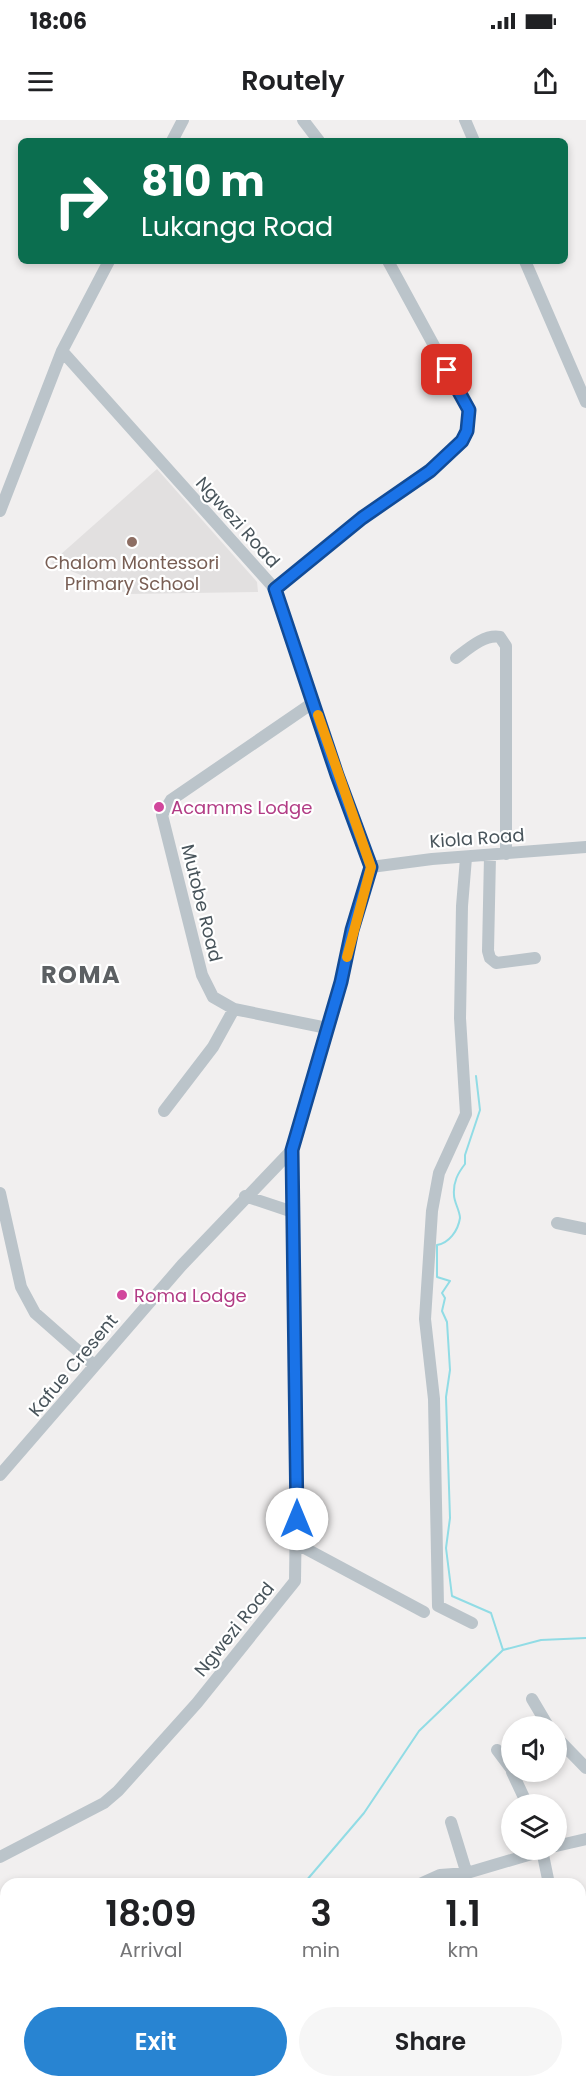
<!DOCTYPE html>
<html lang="en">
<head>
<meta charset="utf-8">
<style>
  body { margin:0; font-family:Poppins,sans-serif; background:#f6f6f6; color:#202124; height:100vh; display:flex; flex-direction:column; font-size:22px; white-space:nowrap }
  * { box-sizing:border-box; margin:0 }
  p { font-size:20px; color:#757577 }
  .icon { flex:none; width:33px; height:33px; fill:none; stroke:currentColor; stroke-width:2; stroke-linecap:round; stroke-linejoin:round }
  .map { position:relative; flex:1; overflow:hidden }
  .details { position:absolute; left:0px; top:1758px; width:586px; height:210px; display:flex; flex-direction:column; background:#fff; border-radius:18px 18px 0 0; box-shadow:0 3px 9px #0003 }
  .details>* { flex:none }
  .top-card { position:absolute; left:18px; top:18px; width:550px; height:126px; border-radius:9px; box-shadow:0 3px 9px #0003; background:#0b6e4f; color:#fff; overflow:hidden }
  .controls { position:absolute; left:501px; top:1596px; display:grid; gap:12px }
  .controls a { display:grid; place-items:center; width:66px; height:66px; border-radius:50%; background:#fff; box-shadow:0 3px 9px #0003; font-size:30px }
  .pin { position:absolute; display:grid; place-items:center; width:51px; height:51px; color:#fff; margin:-26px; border-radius:12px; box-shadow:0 3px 9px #0006 }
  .me { position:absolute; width:66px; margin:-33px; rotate:0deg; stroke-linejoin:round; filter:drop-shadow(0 0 4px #0008) }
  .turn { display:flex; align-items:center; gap:21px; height:126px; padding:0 24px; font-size:27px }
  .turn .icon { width:78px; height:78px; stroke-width:2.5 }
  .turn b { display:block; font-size:42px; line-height:51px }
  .eta { display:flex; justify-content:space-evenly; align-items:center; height:102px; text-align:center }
  .eta b { font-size:36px; font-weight:600; line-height:42px }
  .primary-button { display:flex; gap:12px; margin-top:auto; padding:12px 24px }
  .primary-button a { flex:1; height:69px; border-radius:36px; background:#2884d2; color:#fff; font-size:24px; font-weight:600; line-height:69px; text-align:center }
  .primary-button a+a { background:#f6f6f6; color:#202124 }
  .status { display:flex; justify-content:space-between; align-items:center; height:42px; padding:0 30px; background:#fff; direction:ltr }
  .status svg { height:16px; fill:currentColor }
  header { display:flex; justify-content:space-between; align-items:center; height:78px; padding:0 24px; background:#fff; font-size:27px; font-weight:600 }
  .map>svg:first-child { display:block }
  .education { fill:#e2e0e0 }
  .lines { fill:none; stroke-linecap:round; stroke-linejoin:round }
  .stream { stroke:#91dce5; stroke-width:2 }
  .minor { stroke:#bbc4ca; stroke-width:12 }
  .rail { stroke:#b1b5b8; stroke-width:2 }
  .route-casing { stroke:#114b97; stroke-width:15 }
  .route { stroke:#1a73e8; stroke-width:10 }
  .slow { stroke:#f59e0b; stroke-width:10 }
  .education-dot { fill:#8d6e63; stroke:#fff; stroke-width:2 }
  .hotel-dot { fill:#d1479c; stroke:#fff; stroke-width:2 }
  .labels { text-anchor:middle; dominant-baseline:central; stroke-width:4.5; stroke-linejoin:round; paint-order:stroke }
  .street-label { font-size:18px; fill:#48545b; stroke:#fff }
  .education-label { font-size:18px; fill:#785e54; stroke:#fff }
  .hotel-label { font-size:18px; fill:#b23c85; stroke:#fff; text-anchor:start }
  .district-label { font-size:24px; font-weight:bold; letter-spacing:1.5px; fill:#5c6063; stroke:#fff }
</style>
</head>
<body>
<div class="status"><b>18:06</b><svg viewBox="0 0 49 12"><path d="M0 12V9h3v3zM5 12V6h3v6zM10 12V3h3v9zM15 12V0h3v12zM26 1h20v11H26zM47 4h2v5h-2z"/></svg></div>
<header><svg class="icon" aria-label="menu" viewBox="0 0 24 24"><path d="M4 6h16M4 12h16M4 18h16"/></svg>Routely<svg class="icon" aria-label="share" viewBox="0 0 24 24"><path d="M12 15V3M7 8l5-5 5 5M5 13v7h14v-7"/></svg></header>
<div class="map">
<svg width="586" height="1968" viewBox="0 0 586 1968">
  <rect width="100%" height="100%" fill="#f1efef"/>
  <!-- education -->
  <path class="education" d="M157,349l100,113 1,10 -130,2 -77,-31z"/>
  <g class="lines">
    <!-- stream -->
    <path class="stream" d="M476,956l4,34 -15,45v9c-7,9 -12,18 -11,31 0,7 6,16 6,23 -2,13 -11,25 -23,27v32l13,4 -8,12 3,5 -3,13 5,11 3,48 -4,27 4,121 -4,30 6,48 39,17 12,37
      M297,1764l9,-3 58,-68 55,-82 84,-81 38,-10 45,-2
      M0,1907l6,-3"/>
    <!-- minor -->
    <path class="minor" d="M303,0l16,21
      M465,0l9,21
      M172,21l11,-21
      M525,141l61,141
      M0,391l62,-160 47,-90
      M275,469l87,-71 83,-60 17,-17 5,-10 2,-21 -81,-149
      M456,538c12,-9 28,-24 44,-21l6,9v208
      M314,582l-143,98 -9,15 40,160 11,22 21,12 93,19
      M490,736l-2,95 2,7 6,5 39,-5
      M466,738l-4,48 -2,112 6,96 -27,59 -7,38 -7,108 9,80 4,207 34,17
      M371,747l61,-8 154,-12
      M164,991l49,-64 21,-38
      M0,1073l21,94 14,26 59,52
      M245,1076l48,16
      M557,1103l29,6
      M0,1355l182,-210 110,-115
      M297,1424l127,68
      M532,1579l16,27
      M556,1617l30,31
      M497,1630l15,20
      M512,1652l15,32
      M451,1702l19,62
      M556,1726l30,-7
      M542,1730l7,34
      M0,1737l104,-54 14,-12 79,-88 98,-122 2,-146 -5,-285 49,-168 11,-51 19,-64 -34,-92 -62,-186 -213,-238
      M420,1764l20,-9 27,-2 78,-23
      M580,1781h6
      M580,1829h6
      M580,1910l6,1
      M394,1962l1,6
      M84,1968l9,-6
      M267,1968l10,-6
      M564,1968l1,-6"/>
    <!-- rail -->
    <path class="rail" d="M580,1857l6,1
      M141,1968l10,-6"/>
  </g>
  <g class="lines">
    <defs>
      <path id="route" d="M297,1399l-5,-369 49,-168 11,-52 19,-63 -34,-92 -62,-186 87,-71 68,-47 32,-30 5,-10 2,-21 -22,-40"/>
    </defs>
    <!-- route casing -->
    <use href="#route" class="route-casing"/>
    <!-- route -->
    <use href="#route" class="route"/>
    <!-- slow -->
    <path class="slow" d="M318,595l53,152 -24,90"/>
  </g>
  <!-- markers -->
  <circle class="education-dot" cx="132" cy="422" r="6"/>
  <g class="hotel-dot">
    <circle cx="159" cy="687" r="6"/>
    <circle cx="122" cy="1175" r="6"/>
  </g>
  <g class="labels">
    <!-- street labels -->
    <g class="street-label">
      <text transform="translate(238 402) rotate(48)">Ngwezi Road</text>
      <text transform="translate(477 718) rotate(-4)">Kiola Road</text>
      <text transform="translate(202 783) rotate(76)">Mutobe Road</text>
      <text transform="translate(73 1245) rotate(-50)">Kafue Cresent</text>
      <text transform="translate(234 1509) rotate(-51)">Ngwezi Road</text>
    </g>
    <!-- education labels -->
    <g class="education-label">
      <text x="132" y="442">Chalom Montessori<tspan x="132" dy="21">Primary School</tspan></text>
    </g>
    <!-- hotel labels -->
    <g class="hotel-label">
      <text x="171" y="687">Acamms Lodge</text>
      <text x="134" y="1175">Roma Lodge</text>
    </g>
    <!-- district labels -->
    <g class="district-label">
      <text x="81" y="854">ROMA</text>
    </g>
  </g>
</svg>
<div class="controls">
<a><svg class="icon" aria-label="sound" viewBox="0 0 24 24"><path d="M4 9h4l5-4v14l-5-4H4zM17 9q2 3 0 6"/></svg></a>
<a><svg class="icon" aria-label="layers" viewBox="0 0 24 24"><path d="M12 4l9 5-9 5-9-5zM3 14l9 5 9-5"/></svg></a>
</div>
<div class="pin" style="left:447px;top:250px;background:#d93025"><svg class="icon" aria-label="arrive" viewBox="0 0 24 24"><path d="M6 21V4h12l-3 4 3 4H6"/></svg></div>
<svg class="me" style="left:297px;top:1399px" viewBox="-20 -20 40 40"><circle r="19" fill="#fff"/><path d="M0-13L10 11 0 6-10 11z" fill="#1a73e8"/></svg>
<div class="top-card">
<div class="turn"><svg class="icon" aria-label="right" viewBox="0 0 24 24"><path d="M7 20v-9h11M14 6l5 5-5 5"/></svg><div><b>810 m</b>Lukanga Road</div></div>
</div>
<section class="details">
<div class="eta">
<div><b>18:09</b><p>Arrival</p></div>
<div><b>3</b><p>min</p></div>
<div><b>1.1</b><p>km</p></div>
</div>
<div class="primary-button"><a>Exit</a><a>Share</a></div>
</section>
</div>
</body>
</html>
